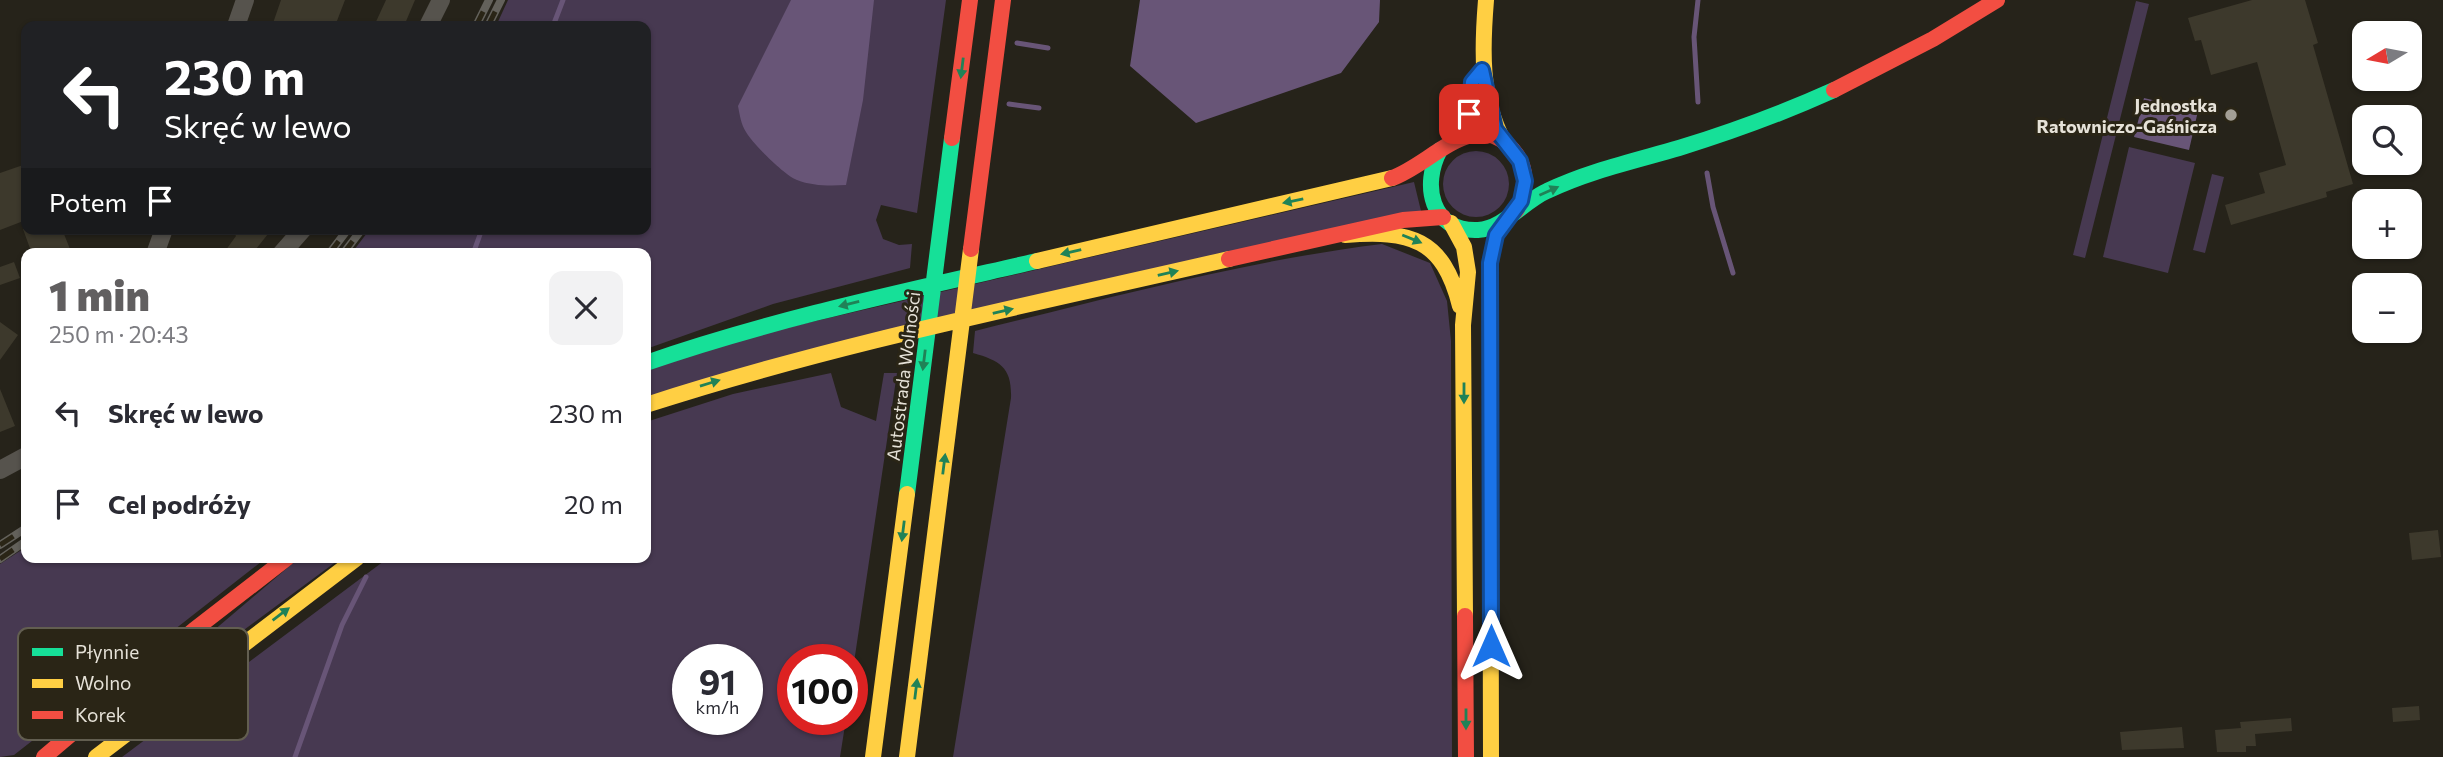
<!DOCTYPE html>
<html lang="pl">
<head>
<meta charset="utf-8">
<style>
  body { margin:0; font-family:Commissioner,sans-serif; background:#f2f2f3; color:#2b2b33; height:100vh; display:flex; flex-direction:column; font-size:26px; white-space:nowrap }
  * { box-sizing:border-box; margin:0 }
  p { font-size:23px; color:#7c7c81 }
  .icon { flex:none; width:38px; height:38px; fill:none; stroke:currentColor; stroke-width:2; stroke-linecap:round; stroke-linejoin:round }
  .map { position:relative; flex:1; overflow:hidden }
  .sheet { position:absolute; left:21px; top:248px; width:630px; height:315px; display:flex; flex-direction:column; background:#fff; border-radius:14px; box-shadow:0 2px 5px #0004 }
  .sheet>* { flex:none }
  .hud { position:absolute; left:21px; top:21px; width:630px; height:214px; border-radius:14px; box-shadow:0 2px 5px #0004; background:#202124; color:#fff; overflow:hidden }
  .needle { width:46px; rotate:260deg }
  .buttons { position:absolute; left:2352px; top:21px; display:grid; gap:14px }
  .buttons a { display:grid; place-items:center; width:70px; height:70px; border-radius:14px; background:#fff; box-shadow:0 2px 5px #0004; font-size:35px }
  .speed { position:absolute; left:672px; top:644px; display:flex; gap:14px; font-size:35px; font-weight:700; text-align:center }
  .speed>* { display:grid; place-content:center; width:91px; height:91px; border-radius:50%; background:#fff; box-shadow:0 2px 5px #0004; line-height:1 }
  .speed small { font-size:18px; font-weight:400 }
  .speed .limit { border:10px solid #d22; background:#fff; color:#111 }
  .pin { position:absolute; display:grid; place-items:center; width:60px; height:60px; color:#fff; margin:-30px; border-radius:14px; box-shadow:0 4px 10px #0006 }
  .me { position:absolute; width:77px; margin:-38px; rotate:0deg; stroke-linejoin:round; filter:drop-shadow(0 0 5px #0008) }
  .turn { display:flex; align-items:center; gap:24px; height:147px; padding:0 28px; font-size:32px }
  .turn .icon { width:91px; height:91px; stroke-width:2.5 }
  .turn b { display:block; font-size:49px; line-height:60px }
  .then { display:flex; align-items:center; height:66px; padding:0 28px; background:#0003; gap:14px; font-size:26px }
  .round { display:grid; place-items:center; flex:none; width:74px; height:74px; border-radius:14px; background:#f2f2f3 }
  .headline { display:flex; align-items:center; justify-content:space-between; height:119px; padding:0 28px }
  h1 { font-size:42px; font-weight:800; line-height:52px; color:#615f60 }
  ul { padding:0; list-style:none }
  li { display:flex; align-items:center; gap:21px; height:91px; padding:0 28px }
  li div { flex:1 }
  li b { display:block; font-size:26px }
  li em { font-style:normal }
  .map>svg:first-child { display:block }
  .green { fill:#473951; fill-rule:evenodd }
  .water { fill:#685577 }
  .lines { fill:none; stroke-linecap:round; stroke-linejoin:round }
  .stream { stroke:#685577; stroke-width:5 }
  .building { fill:#3d392c }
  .street { stroke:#56534d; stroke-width:18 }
  .fast { stroke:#16e098; stroke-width:16 }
  .slow { stroke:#ffcf43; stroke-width:16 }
  .jam { stroke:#f24e42; stroke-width:16 }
  .rail-casing { stroke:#63615b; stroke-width:8 }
  .rail { stroke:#2a2516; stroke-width:5; stroke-dasharray:16; stroke-linecap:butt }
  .oneway { fill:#208257 }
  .route-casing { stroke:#114b97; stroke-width:18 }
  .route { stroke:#1a73e8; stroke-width:12 }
  .poi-dot { fill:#a39f96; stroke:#2a2516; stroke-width:2.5 }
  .labels { text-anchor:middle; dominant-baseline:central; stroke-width:6; stroke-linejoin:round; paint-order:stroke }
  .poi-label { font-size:18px; font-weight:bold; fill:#e6e2d8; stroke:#2a2516; text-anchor:end }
  .street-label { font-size:18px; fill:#e6e2d8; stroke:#2a2516 }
  .key { fill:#2a2516; stroke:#625e50; stroke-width:2 }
  .key-label { font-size:19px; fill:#e6e2d8 }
</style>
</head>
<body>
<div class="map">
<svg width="2443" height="757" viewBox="0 0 2443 757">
  <rect width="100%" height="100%" fill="#26231a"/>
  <!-- green -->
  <path class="green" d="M508,0h438l-29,213 -36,-8 -5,15 7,19 16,6 13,-1 -2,24 -137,36 -127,45v-95h-295l19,-25h276v-203h-150z
    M2136,1l13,3 -64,254 -12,-3z
    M2129,147l66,16 -27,110 -65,-16z
    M1443 184a33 33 0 1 1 66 0a33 33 0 1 1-66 0Z
    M2212,174l12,3 -19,76 -12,-3z
    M1414,182l7,29 -775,186v-28l84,-28z
    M1382,244l48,19 17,38 4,40 1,416h-499l58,-359c1,-30 -10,-37 -38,-45l2,-22c134,-33 269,-70 407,-87z
    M831,373l10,34 35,14 8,-48h13l-45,303v-16h-59v59h53l-6,38h-718l266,-199h258v-136l87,-28zM688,660h59v59h-59z
    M26,547v11h240l-252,197 -14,2v-193z
    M299,558h42l-200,148 -8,-7z"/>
  <!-- water -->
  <path class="water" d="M791,0h83l-11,100 -17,85c-16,1 -34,1 -49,-5 -12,-4 -44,-36 -51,-48 -5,-8 -6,-16 -8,-26z
    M1140,0h240l-1,22 -38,51 -145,50 -66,-57z
    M2144,98l54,13 -9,39 -55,-13z"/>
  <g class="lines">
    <!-- stream -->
    <path class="stream" d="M553,26l10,-26
      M1017,43l31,5
      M1698,102l-4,-65 4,-37
      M1009,104l30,4
      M1707,173l6,34 20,66
      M473,254l9,-25
      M295,757l47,-132 24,-48"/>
  </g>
  <!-- building -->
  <path class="building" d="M281,0h64l-10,26h-63z
    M386,0h29l-11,26h-30z
    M2252,0h53l13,43 -5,2 40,139 -27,8 1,5 -96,28 -6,-20 40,-12 -6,-20 27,-8 -29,-103 -46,13 -10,-35 -6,1 -7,-23z
    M26,164v56l-26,10v-57z
    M23,229h39l10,25h-40z
    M232,229h40l-20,25h-29l13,-18z
    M14,262l6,16 -20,7v-18z
    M0,322l18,13 -18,25z
    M0,389l15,37 -15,6z
    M2438,530l3,27 -29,3 -3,-27z
    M2419,706l1,14 -27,2 -1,-14z
    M2291,718l1,13 -37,3 1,12h-10v6h-29l-2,-22 26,-2 -1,-6z
    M2182,727l2,21 -62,2 -2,-18z"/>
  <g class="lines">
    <!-- street -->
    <path class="street" d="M236,26l9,-26
      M428,26l13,-26
      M155,254l9,-25
      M281,254l22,-25
      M0,470l26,-14"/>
    <!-- fast -->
    <path class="fast" d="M1440,150c-19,35 -9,82 38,80 25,-1 46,-29 69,-39 42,-20 87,-30 132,-43 52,-16 104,-35 155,-58
      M646,363c127,-44 260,-72 391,-102
      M907,494l45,-356"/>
    <!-- slow -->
    <path class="slow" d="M1486,0c-4,49 -6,97 18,142
      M1451,223l13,24 4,25 -5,53 2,291
      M1345,235c65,-5 98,3 115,71
      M1037,261l355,-83
      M646,405c191,-62 388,-101 583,-146
      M96,757l261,-199
      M873,757l34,-263
      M907,757l64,-508
      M1491,757l-1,-494 6,-28 10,-14"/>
    <!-- jam -->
    <path class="jam" d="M1834,90l99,-51 64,-39
      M952,138l18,-138
      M1456,138l26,-68
      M1392,178c39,-13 86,-76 124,-24 13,18 9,39 0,57
      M971,249l32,-249
      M1229,259l174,-39 40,-3
      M1465,616l1,141
      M44,757l150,-127 93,-72"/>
    <defs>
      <path id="rail" d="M476,26l13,-26
        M488,26l13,-26
        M329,254l19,-25
        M343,254l19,-25
        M0,545l26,-17
        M0,559l26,-18"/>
    </defs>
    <!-- rail casing -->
    <use href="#rail" class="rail-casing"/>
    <!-- rail -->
    <use href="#rail" class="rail"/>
  </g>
  <!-- one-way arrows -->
  <defs><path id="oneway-solid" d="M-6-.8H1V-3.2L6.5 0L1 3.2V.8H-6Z" transform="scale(1.75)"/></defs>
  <g class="oneway">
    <use href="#oneway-solid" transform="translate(962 68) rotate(97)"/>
    <use href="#oneway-solid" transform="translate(1549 191) rotate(-24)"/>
    <use href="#oneway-solid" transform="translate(1293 201) rotate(168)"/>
    <use href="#oneway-solid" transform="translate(1412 239) rotate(22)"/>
    <use href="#oneway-solid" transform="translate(1071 252) rotate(167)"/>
    <use href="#oneway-solid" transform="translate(1168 273) rotate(-13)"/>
    <use href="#oneway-solid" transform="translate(849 304) rotate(166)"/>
    <use href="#oneway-solid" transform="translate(1003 311) rotate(-13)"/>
    <use href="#oneway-solid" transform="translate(924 360) rotate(97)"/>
    <use href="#oneway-solid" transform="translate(710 383) rotate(-17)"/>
    <use href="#oneway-solid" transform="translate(1464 393) rotate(90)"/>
    <use href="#oneway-solid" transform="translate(944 464) rotate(-83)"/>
    <use href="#oneway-solid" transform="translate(903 531) rotate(97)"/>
    <use href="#oneway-solid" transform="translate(281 614) rotate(-37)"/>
    <use href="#oneway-solid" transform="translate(916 689) rotate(-83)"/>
    <use href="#oneway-solid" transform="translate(1466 719) rotate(90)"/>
  </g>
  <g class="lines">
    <defs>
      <path id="route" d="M1469,114l3,-32 10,-12 13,59 25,32 5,20 -4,20 -25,34 -6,28 1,383"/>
    </defs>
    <!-- route casing -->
    <use href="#route" class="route-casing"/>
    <!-- route -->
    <use href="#route" class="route"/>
  </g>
  <!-- markers -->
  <circle class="poi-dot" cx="2231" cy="115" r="7"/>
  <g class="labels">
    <!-- poi labels -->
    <g class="poi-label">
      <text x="2217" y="105">Jednostka<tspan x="2217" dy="21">Ratowniczo-Gaśnicza</tspan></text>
    </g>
    <!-- street labels -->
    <g class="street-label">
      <text transform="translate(903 376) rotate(-83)">Autostrada Wolności</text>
    </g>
  </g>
  <!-- legend -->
  <rect x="18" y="628" width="230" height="112" rx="10" class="key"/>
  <rect x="32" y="648" width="31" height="8" fill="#16e098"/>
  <rect x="32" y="679" width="31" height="9" fill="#ffcf43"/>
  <rect x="32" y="711" width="31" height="8" fill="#f24e42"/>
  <g class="key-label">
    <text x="75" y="659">Płynnie</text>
    <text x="75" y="690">Wolno</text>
    <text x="75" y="722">Korek</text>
  </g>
</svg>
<div class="buttons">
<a><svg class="needle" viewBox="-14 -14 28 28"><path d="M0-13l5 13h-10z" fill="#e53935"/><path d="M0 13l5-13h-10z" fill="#7c7c81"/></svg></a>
<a><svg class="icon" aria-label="search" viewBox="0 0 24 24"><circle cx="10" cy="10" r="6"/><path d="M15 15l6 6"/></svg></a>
<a>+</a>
<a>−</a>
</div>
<div class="speed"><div>91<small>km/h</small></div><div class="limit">100</div></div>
<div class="pin" style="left:1469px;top:114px;background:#d93025"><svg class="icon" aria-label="arrive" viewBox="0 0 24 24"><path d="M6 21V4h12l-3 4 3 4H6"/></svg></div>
<svg class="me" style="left:1491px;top:646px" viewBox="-20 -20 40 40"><path d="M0-17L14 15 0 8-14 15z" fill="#1a73e8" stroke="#fff" stroke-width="4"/></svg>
<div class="hud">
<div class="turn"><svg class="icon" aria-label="left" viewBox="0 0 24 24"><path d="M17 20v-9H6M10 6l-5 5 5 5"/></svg><div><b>230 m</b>Skręć w lewo</div></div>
<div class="then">Potem<svg class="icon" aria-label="arrive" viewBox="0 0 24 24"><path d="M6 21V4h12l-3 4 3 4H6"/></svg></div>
</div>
<section class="sheet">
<div class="headline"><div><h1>1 min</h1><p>250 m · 20:43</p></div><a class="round"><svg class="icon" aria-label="close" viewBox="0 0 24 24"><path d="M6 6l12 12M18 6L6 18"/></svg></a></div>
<ul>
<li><svg class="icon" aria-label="left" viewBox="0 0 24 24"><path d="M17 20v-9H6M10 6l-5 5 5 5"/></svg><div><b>Skręć w lewo</b></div><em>230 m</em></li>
<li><svg class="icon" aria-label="arrive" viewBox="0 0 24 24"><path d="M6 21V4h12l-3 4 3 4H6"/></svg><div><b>Cel podróży</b></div><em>20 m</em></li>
</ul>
</section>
</div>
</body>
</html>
